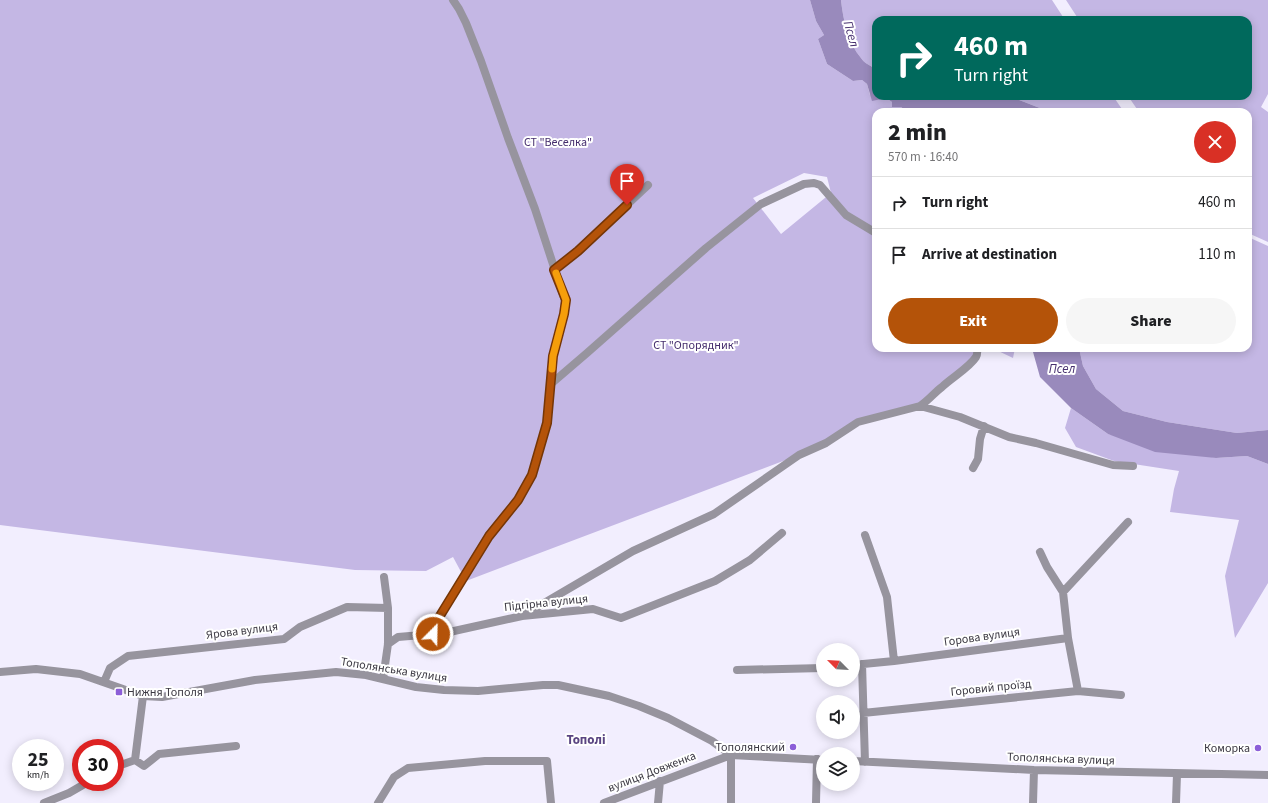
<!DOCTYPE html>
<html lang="en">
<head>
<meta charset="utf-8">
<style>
  body { margin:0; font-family:"Source Sans 3",sans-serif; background:#f6f6f6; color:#202124; height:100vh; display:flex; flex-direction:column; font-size:15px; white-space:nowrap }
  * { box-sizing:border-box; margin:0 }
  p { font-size:13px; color:#757577 }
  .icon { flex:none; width:22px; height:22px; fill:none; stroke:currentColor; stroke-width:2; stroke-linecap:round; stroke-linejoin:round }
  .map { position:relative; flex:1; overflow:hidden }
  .drawer { position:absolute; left:872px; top:108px; width:380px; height:244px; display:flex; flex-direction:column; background:#fff; border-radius:12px; box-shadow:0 2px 10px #0003 }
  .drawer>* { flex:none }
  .top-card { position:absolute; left:872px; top:16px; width:380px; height:84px; border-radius:12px; box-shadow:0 2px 10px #0003; background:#00695c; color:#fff; overflow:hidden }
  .needle { width:26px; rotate:294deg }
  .controls { position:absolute; left:816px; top:643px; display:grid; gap:8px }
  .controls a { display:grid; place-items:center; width:44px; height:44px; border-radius:50%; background:#fff; box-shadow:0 2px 10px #0003; font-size:20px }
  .speed { position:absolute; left:12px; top:739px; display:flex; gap:8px; font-size:20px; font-weight:700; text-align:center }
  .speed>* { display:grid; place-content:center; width:52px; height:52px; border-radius:50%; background:#fff; box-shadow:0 2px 10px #0003; line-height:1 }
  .speed small { font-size:10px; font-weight:400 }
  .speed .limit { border:6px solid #d22; background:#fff; color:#111 }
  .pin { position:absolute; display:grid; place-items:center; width:34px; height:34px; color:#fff; margin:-41px -17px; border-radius:50% 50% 50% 0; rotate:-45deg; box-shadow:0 0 4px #0007 }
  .pin .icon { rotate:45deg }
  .me { position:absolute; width:44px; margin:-22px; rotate:23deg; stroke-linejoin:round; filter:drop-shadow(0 0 3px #0008) }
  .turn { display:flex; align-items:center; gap:14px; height:84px; padding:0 16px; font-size:18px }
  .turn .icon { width:52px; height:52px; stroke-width:2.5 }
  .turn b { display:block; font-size:28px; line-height:34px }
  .round { display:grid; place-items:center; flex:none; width:42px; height:42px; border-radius:21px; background:#f6f6f6 }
  .headline { display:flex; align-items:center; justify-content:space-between; height:68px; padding:0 16px }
  h1 { font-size:24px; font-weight:800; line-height:30px }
  .action { display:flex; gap:8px; margin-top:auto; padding:8px 16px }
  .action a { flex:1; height:46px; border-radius:24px; background:#b45309; color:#fff; font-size:16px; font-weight:800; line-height:46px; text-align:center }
  .action a+a { background:#f6f6f6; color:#202124 }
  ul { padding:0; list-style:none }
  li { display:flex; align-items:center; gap:12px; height:52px; padding:0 16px; border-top:1px solid #e0e0e0 }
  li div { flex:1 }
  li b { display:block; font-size:15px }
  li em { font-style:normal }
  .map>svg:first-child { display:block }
  .green { fill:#c4b7e4; fill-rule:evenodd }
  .water { fill:#998abc }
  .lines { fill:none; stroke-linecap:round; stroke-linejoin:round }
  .minor { stroke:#97949e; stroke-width:8 }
  .route-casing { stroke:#753606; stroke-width:10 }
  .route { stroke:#b45309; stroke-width:7 }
  .slow { stroke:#f59e0b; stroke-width:7 }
  .poi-dot { fill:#8c5ed8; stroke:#fff; stroke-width:1.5 }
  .labels { text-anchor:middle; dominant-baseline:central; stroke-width:4; stroke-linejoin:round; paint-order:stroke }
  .park-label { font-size:12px; fill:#452e6d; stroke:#fff }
  .street-label { font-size:12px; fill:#3b3842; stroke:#fff }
  .poi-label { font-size:12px; fill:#3b3842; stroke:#fff; text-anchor:end }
  .water-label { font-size:13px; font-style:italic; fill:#47306f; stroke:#fff }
  .neighbourhood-label { font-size:13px; font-weight:bold; fill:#5a4582; stroke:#fff }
</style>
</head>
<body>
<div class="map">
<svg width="1268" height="803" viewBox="0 0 1268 803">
  <rect width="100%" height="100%" fill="#f2eefe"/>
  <!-- green -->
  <path class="green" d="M0,0h810l6,21 8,14 -6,4 9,25 26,17 9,-1 5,4 3,11 16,3 6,4v5h9l7,5h-32v236h101v6l-49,47 -70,21 -59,33 -333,126 -13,-24 -27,14 -71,-1 -355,-45zM804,173l23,4 4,16 -50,41 -28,-36z
    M841,0h211l13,20h-189v49c-5,-3 -12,-6 -15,-11 -13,-15 -18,-39 -20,-58z
    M1066,0h202v94l-7,13 7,5v130l-20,-9v-121h-109l-11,-16h120v-76h-169z
    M982,96h131l11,16h-74l-36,-14 -24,2z
    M1248,237l20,9v184l-31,3 -70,-11 -44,-11 -27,-22 -13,-23 -4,-18h169z
    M992,348h23l-2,10z
    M1071,408l37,26 108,24 31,-2 21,8v119l-33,55 -10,-62 14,-56 -69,-8 4,-23 5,-18 -65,-10 -38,-14 -11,-19z"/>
  <!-- water -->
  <path class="water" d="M810,0h31c2,19 7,43 20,58 3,5 10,8 15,11v27h59l27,4 6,-4h14l8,4 24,-2 36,14h-142l-7,-5h-9v-5l-6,-4 -14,3 -5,-17 -5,-4 -9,1 -26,-17 -9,-25 6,-4 -8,-14z
    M1035,348h44l4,18 13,23 27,22 44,11 70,11 31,-3v34l-21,-8 -31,2 -61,-6 -47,-18 -37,-26 -31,-31 -7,-25z"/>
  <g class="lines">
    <!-- minor -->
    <path class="minor" d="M555,270l29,-25 64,-60
      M552,383l35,-30 119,-105 55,-44 43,-20 10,-1 6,2 26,30 30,18
      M920,406l40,11 49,20 27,6 77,22 20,1
      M973,468l5,-9 2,-20 4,-13
      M865,535l22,62 7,64
      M1040,552l7,15 16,25
      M522,616l111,-65 81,-37 85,-59 27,-12 32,-21 62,-16c9,-6 14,-13 22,-19 9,-9 27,-19 34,-30 2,-3 1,-6 1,-9
      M433,634l5,-15 51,-84 29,-35 14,-25 15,-52 6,-67 11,-42 1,-13 -30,-92 -27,-71 -27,-77 -15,-38 -7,-14 -6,-9
      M1068,638l10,53
      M388,644l10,-7 47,-4 77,-17 71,-7 28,9 94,-37 35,-21 32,-27
      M862,664l3,98
      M853,665l41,-4 174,-23 -5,-46 65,-70
      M737,670l86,-2
      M0,672l36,-3 44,5 63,22 19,1 93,-17 81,-8 30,3 50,12 28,3 34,1 65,-6h15l51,11 30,10 29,12 44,23 19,14 92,5
      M383,679l5,-35v-36l-4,-31
      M104,682l6,-14 18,-12 156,-17 16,-12 47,-20 41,1
      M863,713l215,-22 43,4
      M135,760l8,-64
      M853,761l181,9 234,5
      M115,767l20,-7 9,6 15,-12 77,-8
      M44,803l25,-10 19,-11
      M378,803l16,-26 14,-9 77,-7h62l4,42
      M604,803l127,-48v48
      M658,803l2,-22
      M816,803l1,-44
      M1033,803l1,-33
      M1176,803l1,-29"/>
  </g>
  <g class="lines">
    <defs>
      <path id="route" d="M433,634l5,-15 51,-83 29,-36 14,-25 15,-52 6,-67 11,-42 2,-14 -12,-30 24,-19 49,-46"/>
    </defs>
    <!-- route casing -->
    <use href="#route" class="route-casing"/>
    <!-- route -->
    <use href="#route" class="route"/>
    <!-- slow -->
    <path class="slow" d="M552,369l1,-13 11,-42 2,-14 -10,-27"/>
  </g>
  <!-- markers -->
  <g class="poi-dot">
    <rect x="115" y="688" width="8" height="8" rx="2"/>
    <circle cx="793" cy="747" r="4"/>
    <circle cx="1258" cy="748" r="4"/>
  </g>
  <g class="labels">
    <!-- park labels -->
    <g class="park-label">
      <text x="558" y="142">СТ "Веселка"</text>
      <text x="696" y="345">СТ "Опорядник"</text>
    </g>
    <!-- street labels -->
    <g class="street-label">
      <text transform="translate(546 603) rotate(-6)">Підгірна вулиця</text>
      <text transform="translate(242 631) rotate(-7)">Ярова вулиця</text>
      <text transform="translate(982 637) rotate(-8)">Горова вулиця</text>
      <text transform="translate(394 670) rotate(9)">Тополянська вулиця</text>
      <text transform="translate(991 688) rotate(-6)">Горовий проїзд</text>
      <text transform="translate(1061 759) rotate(2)">Тополянська вулиця</text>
      <text transform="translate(652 772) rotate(-21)">вулиця Довженка</text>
    </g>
    <!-- poi labels -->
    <g class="poi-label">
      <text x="127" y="692" text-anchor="start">Нижня Тополя</text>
      <text x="785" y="747">Тополянский</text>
      <text x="1250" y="748">Коморка</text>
    </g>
    <!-- water labels -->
    <g class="water-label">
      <text transform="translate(851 34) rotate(74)">Псел</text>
      <text x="1062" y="369">Псел</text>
    </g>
    <!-- neighbourhood labels -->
    <g class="neighbourhood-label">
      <text x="586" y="740">Тополі</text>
    </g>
  </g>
</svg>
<div class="controls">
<a><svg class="needle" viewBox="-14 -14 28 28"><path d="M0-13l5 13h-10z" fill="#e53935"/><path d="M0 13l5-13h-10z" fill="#757577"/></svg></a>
<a><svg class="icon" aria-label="sound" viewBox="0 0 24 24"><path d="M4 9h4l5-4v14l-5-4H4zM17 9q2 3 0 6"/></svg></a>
<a><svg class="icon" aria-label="layers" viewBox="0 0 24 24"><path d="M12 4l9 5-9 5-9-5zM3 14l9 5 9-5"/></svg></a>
</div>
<div class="speed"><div>25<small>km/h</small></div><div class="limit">30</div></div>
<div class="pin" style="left:627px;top:205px;background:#d93025"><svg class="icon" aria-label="arrive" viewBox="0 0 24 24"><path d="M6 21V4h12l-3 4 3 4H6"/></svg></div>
<svg class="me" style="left:433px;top:634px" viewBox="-20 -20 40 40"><circle r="17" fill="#b45309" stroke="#fff" stroke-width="3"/><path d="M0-11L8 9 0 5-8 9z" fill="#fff"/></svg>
<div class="top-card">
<div class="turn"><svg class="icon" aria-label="right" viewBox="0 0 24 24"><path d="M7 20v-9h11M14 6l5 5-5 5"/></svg><div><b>460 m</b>Turn right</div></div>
</div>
<section class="drawer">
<div class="headline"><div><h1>2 min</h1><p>570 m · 16:40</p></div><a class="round" style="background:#d93025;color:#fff"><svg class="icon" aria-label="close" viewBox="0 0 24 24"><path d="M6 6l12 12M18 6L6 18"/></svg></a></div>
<ul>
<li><svg class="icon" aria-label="right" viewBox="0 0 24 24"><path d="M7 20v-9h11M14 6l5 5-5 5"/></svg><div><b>Turn right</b></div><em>460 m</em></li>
<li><svg class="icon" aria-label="arrive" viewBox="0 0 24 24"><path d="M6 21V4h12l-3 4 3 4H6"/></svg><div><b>Arrive at destination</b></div><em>110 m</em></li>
</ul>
<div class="action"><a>Exit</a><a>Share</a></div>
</section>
</div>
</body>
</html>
